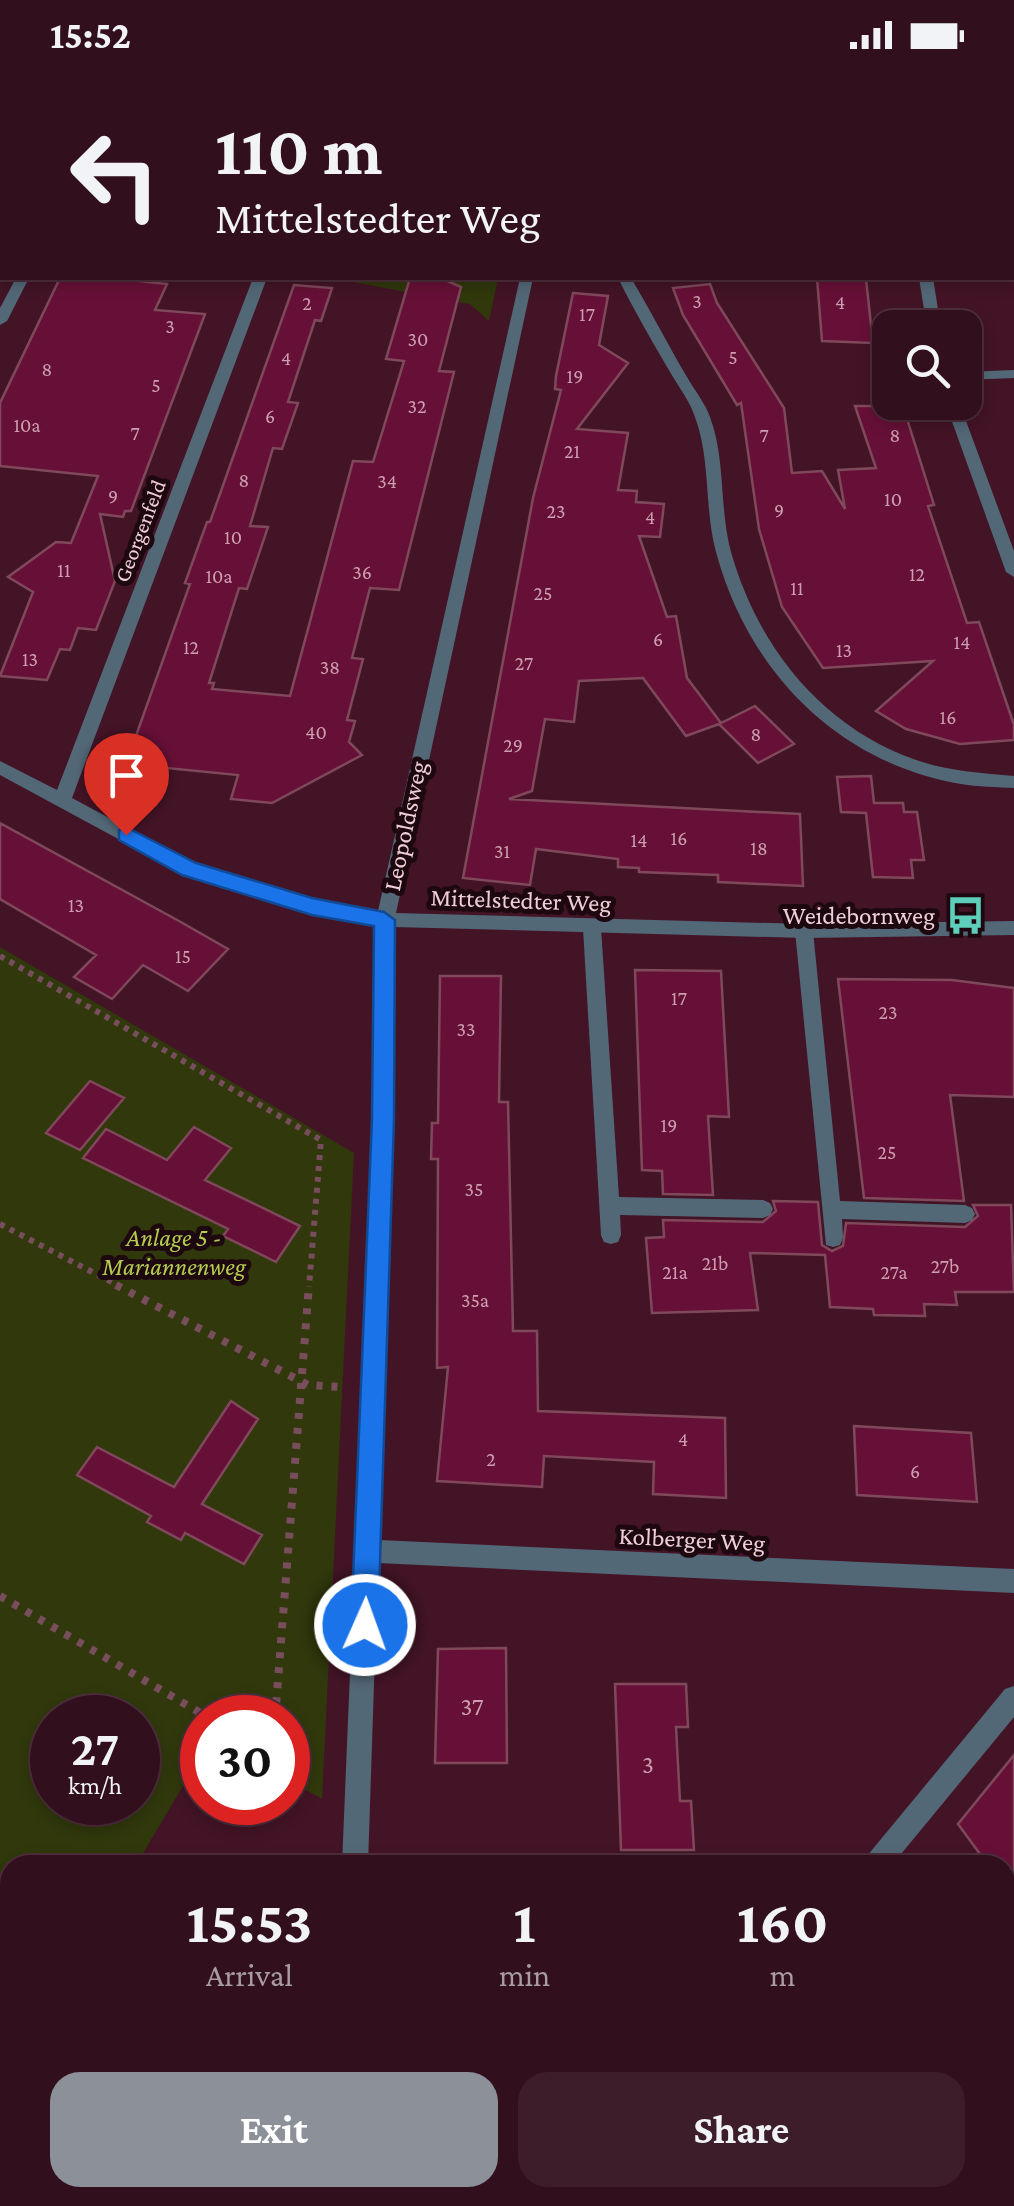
<!DOCTYPE html>
<html lang="en">
<head>
<meta charset="utf-8">
<style>
  body { margin:0; font-family:"Crimson Pro",serif; background:#3d1d29; color:#f1f3f6; height:100vh; display:flex; flex-direction:column; font-size:38px; white-space:nowrap }
  * { box-sizing:border-box; margin:0 }
  p { font-size:32px; color:#a89ca3 }
  .icon { flex:none; width:55px; height:55px; fill:none; stroke:currentColor; stroke-width:2; stroke-linecap:round; stroke-linejoin:round }
  .map { position:relative; flex:1; overflow:hidden }
  .sheet { position:absolute; left:0px; top:1785px; width:1015px; height:352px; display:flex; flex-direction:column; background:#320f1c; border-radius:30px 30px 0 0; box-shadow:0 5px 15px #0003,0 0 0 2px #4d2f3b }
  .sheet>* { flex:none }
  .top-card { position:absolute; left:0px; top:0px; width:1015px; height:210px; box-shadow:0 5px 15px #0003,0 0 0 2px #4d2f3b; background:#320f1c; color:#f1f3f6; overflow:hidden }
  .controls { position:absolute; left:872px; top:240px; display:grid; gap:20px }
  .controls a { display:grid; place-items:center; width:110px; height:110px; border-radius:20px; background:#320f1c; box-shadow:0 5px 15px #0003,0 0 0 2px #4d2f3b; font-size:50px }
  .speed { position:absolute; left:30px; top:1625px; display:flex; gap:20px; font-size:50px; font-weight:700; text-align:center }
  .speed>* { display:grid; place-content:center; width:130px; height:130px; border-radius:50%; background:#320f1c; box-shadow:0 5px 15px #0003,0 0 0 2px #4d2f3b; line-height:1 }
  .speed small { font-size:25px; font-weight:400 }
  .speed .limit { border:15px solid #d22; background:#fff; color:#111 }
  .pin { position:absolute; display:grid; place-items:center; width:85px; height:85px; color:#fff; margin:-102px -42px; border-radius:50% 50% 50% 0; rotate:-45deg; box-shadow:0 0 10px #0007 }
  .pin .icon { rotate:45deg }
  .me { position:absolute; width:110px; margin:-55px; rotate:2deg; stroke-linejoin:round; filter:drop-shadow(0 0 8px #0008) }
  .turn { display:flex; align-items:center; gap:35px; height:210px; padding:0 50px; font-size:45px }
  .turn .icon { width:130px; height:130px; stroke-width:2.5 }
  .turn b { display:block; font-size:70px; line-height:85px }
  .eta { display:flex; justify-content:space-evenly; align-items:center; height:170px; text-align:center }
  .eta b { font-size:60px; font-weight:700; line-height:70px }
  .action { display:flex; gap:20px; margin-top:auto; padding:20px 50px }
  .action a { flex:1; height:115px; border-radius:30px; background:#8c9099; color:#fff; font-size:40px; font-weight:700; line-height:115px; text-align:center }
  .action a+a { background:#3d1d29; color:#f1f3f6 }
  .status { display:flex; justify-content:space-between; align-items:center; height:70px; padding:0 50px; background:#320f1c; direction:ltr }
  .status svg { height:28px; fill:currentColor }
  .map>svg:first-child { display:block }
  .green { fill:#30380c; fill-rule:evenodd }
  .building { fill:#671037; stroke:#7f495b; stroke-width:2.5 }
  .lines { fill:none; stroke-linecap:round; stroke-linejoin:round }
  .path-far1 { stroke:#784e5d; stroke-width:6; stroke-dasharray:5 6; stroke-linecap:butt }
  .path { stroke:#784e5d; stroke-width:8; stroke-dasharray:6 9; stroke-linecap:butt }
  .lane { fill:#536877; fill-rule:evenodd }
  .street { fill:#536877; fill-rule:evenodd }
  .route { fill:#1a73e8; stroke:#114b97; stroke-width:2.5 }
  .labels { text-anchor:middle; dominant-baseline:central; stroke-width:10; stroke-linejoin:round; paint-order:stroke }
  .number-label { font-size:20px; fill:#cd9eaf }
  .far-street-label { font-size:22px; fill:#efced7; stroke:#1d0810 }
  .street-label { font-size:25px; fill:#efced7; stroke:#1d0810 }
  .poi-label { font-size:25px; fill:#efced7; stroke:#1d0810; text-anchor:end }
  .park-label { font-size:25px; font-style:italic; fill:#b3cc4e; stroke:#1d0810 }
  .near-number-label { font-size:25px; fill:#cd9eaf }
</style>
</head>
<body>
<div class="status"><b>15:52</b><svg viewBox="0 0 49 12"><path d="M0 12V9h3v3zM5 12V6h3v6zM10 12V3h3v9zM15 12V0h3v12zM26 1h20v11H26zM47 4h2v5h-2z"/></svg></div>
<div class="map">
<svg width="1014" height="2136" viewBox="0 0 1014 2136">
  <rect width="100%" height="100%" fill="#431426"/>
  <!-- green -->
  <path class="green" d="M332,208h166l-9,43 -19,-17z
    M0,877l354,206 -32,646 -34,-19v-62h-86v36l-66,111h-126v333h284l-1,8h-293zM52,1648h86v84h-86z"/>
  <!-- building -->
  <path class="building" d="M60,208h52l55,6 -12,26 50,4 -74,197h-6l-2,6 -23,-3 15,67 -19,49 -18,-2 -8,22 -10,-1 -13,31 -47,-4 33,-84 -25,-15 48,-35 15,1 27,-67 -98,-10v-63z
    M410,208h31l20,9 -22,84 15,1 -55,218 -29,-2 -18,70 11,1 -16,61 8,1 -6,21 13,13 -90,48 -41,-4 7,-24 -112,-11 64,-180 -5,-1 22,-61h3l84,-237 38,3 -11,33 -6,-1 -27,82 10,1 -16,46 -9,-1 -23,78 18,1 -21,62 -8,-1 -30,95h5l-2,6 78,7 63,-235 20,1 31,-101 -18,-2z
    M817,208l49,1 7,64 -51,-2z
    M710,214l7,19 67,105 8,65 30,-2 23,38 -7,-39 38,-2 -21,-62h48l31,99 -6,1 39,117 12,-1 35,103v15l-54,4 -54,-15 -30,-18 57,-50 -110,7 -41,-61 -23,-78 -18,-126 -4,2 -54,-90 -10,-27z
    M573,223l35,3 -9,49 29,18 -51,66 51,4 -10,57 19,1 -1,11 28,2 -4,33 -21,-1 28,81 9,-1 11,62 34,45 34,-17 39,38 -36,19 -39,-39 -33,12 -43,-58 -64,3 -5,41 -29,-3 -13,72 -23,8 291,15 3,72 -85,-4v-7l-79,-3v-4l-21,-1v-8l-82,-10 -6,36 -67,-7 70,-380 28,-108 -6,-1 1,-13z
    M871,706l3,27h29l1,9h13l7,48h-13l2,18 -40,-1 -7,-64 -25,-1 -4,-35z
    M0,753l179,98 49,28 -40,42 -45,-26 -31,34 -38,-22 22,-22 -96,-56z
    M635,900l86,1 8,146 -21,-1 5,79 -50,-1 -1,-23 -20,-1z
    M440,906h61l-2,126h9l5,229h24l1,80 187,7 1,80 -73,-4 1,-32 -110,-6 -2,31 -105,-6 11,-114 -11,1 1,-209h-7l1,-36h6z
    M838,909l114,1 62,8v109l-64,-2 14,106 -100,-3z
    M90,1011l34,17 -44,52 -34,-17z
    M194,1057l37,21 -26,32 95,46 -24,36 -53,-26 5,-7 -145,-71 23,-29 61,31z
    M773,1131l45,1 4,43 10,6 11,-5 3,-23 119,4 13,-11 -5,-11h38l3,87h-59l2,13 -33,-1 1,12 -51,-1 -1,-6 -43,-2 -5,-52 -75,-2 8,57 -106,3 -6,-75 18,-1 -1,-17 100,2 13,-11z
    M231,1331l27,18 -56,85 60,31 -18,29 -59,-31 -4,7 -34,-18 4,-6 -74,-41 20,-28 77,40z
    M854,1356l117,7 6,69 -120,-7z
    M506,1578l1,115h-72l3,-114z
    M615,1614h71l2,43h-12l4,74h11l3,49h-73z
    M1014,1685v144l-9,-12v-22h-17l-30,-41z"/>
  <g class="lines">
    <!-- path-far1 -->
    <path class="path-far1" d="M0,886l321,184 -12,147
      M0,1154l121,63"/>
    <!-- path -->
    <path class="path" d="M116,1215l192,100 33,2
      M0,1526l209,122
      M275,1648l34,-433"/>
    <!-- lane -->
    <path class="lane" d="M592,851l9,7 18,269 144,3 7,3 3,6 -3,6 -7,3 -143,-3 1,20 -3,7 -7,2 -7,-2 -3,-7 -18,-307z
      M804,854l9,7 27,270 125,4 7,3 3,6 -3,6 -7,3 -123,-4 1,19 -3,7 -7,2 -7,-2 -31,-314z
      M1014,1616v31l-122,148h-29l4,-9 138,-167z"/>
    <!-- street -->
    <path class="street" d="M566,0h12v2h-12z
      M16,208h13l-22,43 -7,4v-17z
      M253,208h14l-195,520 123,66 117,36 66,11 142,-633h13l-137,635 408,11 210,-3v14l-210,3 -410,-11 -1,192 -14,421 635,29v24l-636,-30 -10,302h-26l31,-746 3,-193 -64,-12 -129,-40 -183,-99v-14l57,29z
      M618,208h13c20,33 37,67 56,99 8,14 18,26 23,40 16,43 9,91 21,135 27,95 91,175 185,208 32,11 65,13 98,16v12c-17,-1 -36,-1 -53,-4 -124,-21 -213,-113 -245,-232 -12,-44 -5,-92 -21,-135 -5,-15 -14,-27 -22,-40 -19,-32 -39,-67 -55,-99z
      M919,208h14l8,50h-14z
      M1014,300v8l-49,2v-8z
      M945,332h14l55,149v26l-8,-5z
      M329,2128h28l-1,8h-28z"/>
  </g>
  <!-- route -->
  <path class="route" d="M126,757l70,36 116,35 72,14 11,8 -1,199 -16,506 -4,10 -9,3 -10,-3 -4,-10 21,-506 2,-193 -62,-11 -130,-40 -63,-35v-10z"/>
  <!-- icons -->
  <defs>
    <symbol id="bus-bare" viewBox="-9 -9 18 18"><path d="M-5-6H5V4H4V6H2V4H-2V6H-4V4H-5ZM-3.5-4V0h7V-4ZM-3.5 1.2v1.5H-2V1.2ZM2 1.2v1.5H3.5V1.2Z" fill="#5dceb9" stroke="#1d0810" stroke-width="2.5" paint-order="stroke"/></symbol>
  </defs>
  <g fill-rule="evenodd">
    <use href="#bus-bare" x="938" y="818" width="55" height="55"/>
  </g>
  <g class="labels">
    <!-- number labels -->
    <g class="number-label">
      <text x="697" y="231">3</text>
      <text x="840" y="232">4</text>
      <text x="307" y="233">2</text>
      <text x="587" y="244">17</text>
      <text x="170" y="256">3</text>
      <text x="418" y="269">30</text>
      <text x="733" y="287">5</text>
      <text x="286" y="288">4</text>
      <text x="47" y="299">8</text>
      <text x="575" y="306">19</text>
      <text x="156" y="315">5</text>
      <text x="417" y="336">32</text>
      <text x="270" y="346">6</text>
      <text x="27" y="355">10a</text>
      <text x="135" y="363">7</text>
      <text x="764" y="365">7</text>
      <text x="895" y="365">8</text>
      <text x="572" y="381">21</text>
      <text x="244" y="410">8</text>
      <text x="387" y="411">34</text>
      <text x="113" y="426">9</text>
      <text x="893" y="429">10</text>
      <text x="779" y="440">9</text>
      <text x="556" y="441">23</text>
      <text x="650" y="447">4</text>
      <text x="233" y="467">10</text>
      <text x="64" y="500">11</text>
      <text x="362" y="502">36</text>
      <text x="917" y="504">12</text>
      <text x="219" y="506">10a</text>
      <text x="797" y="518">11</text>
      <text x="543" y="523">25</text>
      <text x="658" y="569">6</text>
      <text x="962" y="572">14</text>
      <text x="191" y="577">12</text>
      <text x="844" y="580">13</text>
      <text x="30" y="589">13</text>
      <text x="524" y="593">27</text>
      <text x="330" y="597">38</text>
      <text x="948" y="647">16</text>
      <text x="316" y="662">40</text>
      <text x="756" y="664">8</text>
      <text x="513" y="675">29</text>
      <text x="679" y="768">16</text>
      <text x="639" y="770">14</text>
      <text x="759" y="778">18</text>
      <text x="502" y="781">31</text>
      <text x="76" y="835">13</text>
      <text x="183" y="886">15</text>
      <text x="679" y="928">17</text>
      <text x="888" y="942">23</text>
      <text x="466" y="959">33</text>
      <text x="669" y="1055">19</text>
      <text x="887" y="1082">25</text>
      <text x="474" y="1119">35</text>
      <text x="715" y="1193">21b</text>
      <text x="945" y="1196">27b</text>
      <text x="675" y="1202">21a</text>
      <text x="894" y="1202">27a</text>
      <text x="475" y="1230">35a</text>
      <text x="683" y="1369">4</text>
      <text x="491" y="1389">2</text>
      <text x="915" y="1401">6</text>
    </g>
    <!-- far-street labels -->
    <g class="far-street-label">
      <text transform="translate(140 461) rotate(-69)">Georgenfeld</text>
    </g>
    <!-- street labels -->
    <g class="street-label">
      <text transform="translate(405 756) rotate(-78)">Leopoldsweg</text>
      <text transform="translate(521 830) rotate(2)">Mittelstedter Weg</text>
      <text transform="translate(692 1469) rotate(3)">Kolberger Weg</text>
    </g>
    <!-- poi labels -->
    <g class="poi-label">
      <text x="935" y="845">Weidebornweg</text>
    </g>
    <!-- park labels -->
    <g class="park-label">
      <text x="174" y="1167">Anlage 5 -<tspan x="174" dy="29">Mariannenweg</tspan></text>
    </g>
    <!-- near-number labels -->
    <g class="near-number-label">
      <text x="472" y="1636">37</text>
      <text x="648" y="1694">3</text>
    </g>
  </g>
</svg>
<div class="controls">
<a><svg class="icon" aria-label="search" viewBox="0 0 24 24"><circle cx="10" cy="10" r="6"/><path d="M15 15l6 6"/></svg></a>
</div>
<div class="speed"><div>27<small>km/h</small></div><div class="limit">30</div></div>
<div class="pin" style="left:126px;top:765px;background:#d93025"><svg class="icon" aria-label="arrive" viewBox="0 0 24 24"><path d="M6 21V4h12l-3 4 3 4H6"/></svg></div>
<svg class="me" style="left:365px;top:1555px" viewBox="-20 -20 40 40"><circle r="17" fill="#1a73e8" stroke="#fff" stroke-width="3"/><path d="M0-11L8 9 0 5-8 9z" fill="#fff"/></svg>
<div class="top-card">
<div class="turn"><svg class="icon" aria-label="left" viewBox="0 0 24 24"><path d="M17 20v-9H6M10 6l-5 5 5 5"/></svg><div><b>110 m</b>Mittelstedter Weg</div></div>
</div>
<section class="sheet">
<div class="eta">
<div><b>15:53</b><p>Arrival</p></div>
<div><b>1</b><p>min</p></div>
<div><b>160</b><p>m</p></div>
</div>
<div class="action"><a>Exit</a><a>Share</a></div>
</section>
</div>
</body>
</html>
